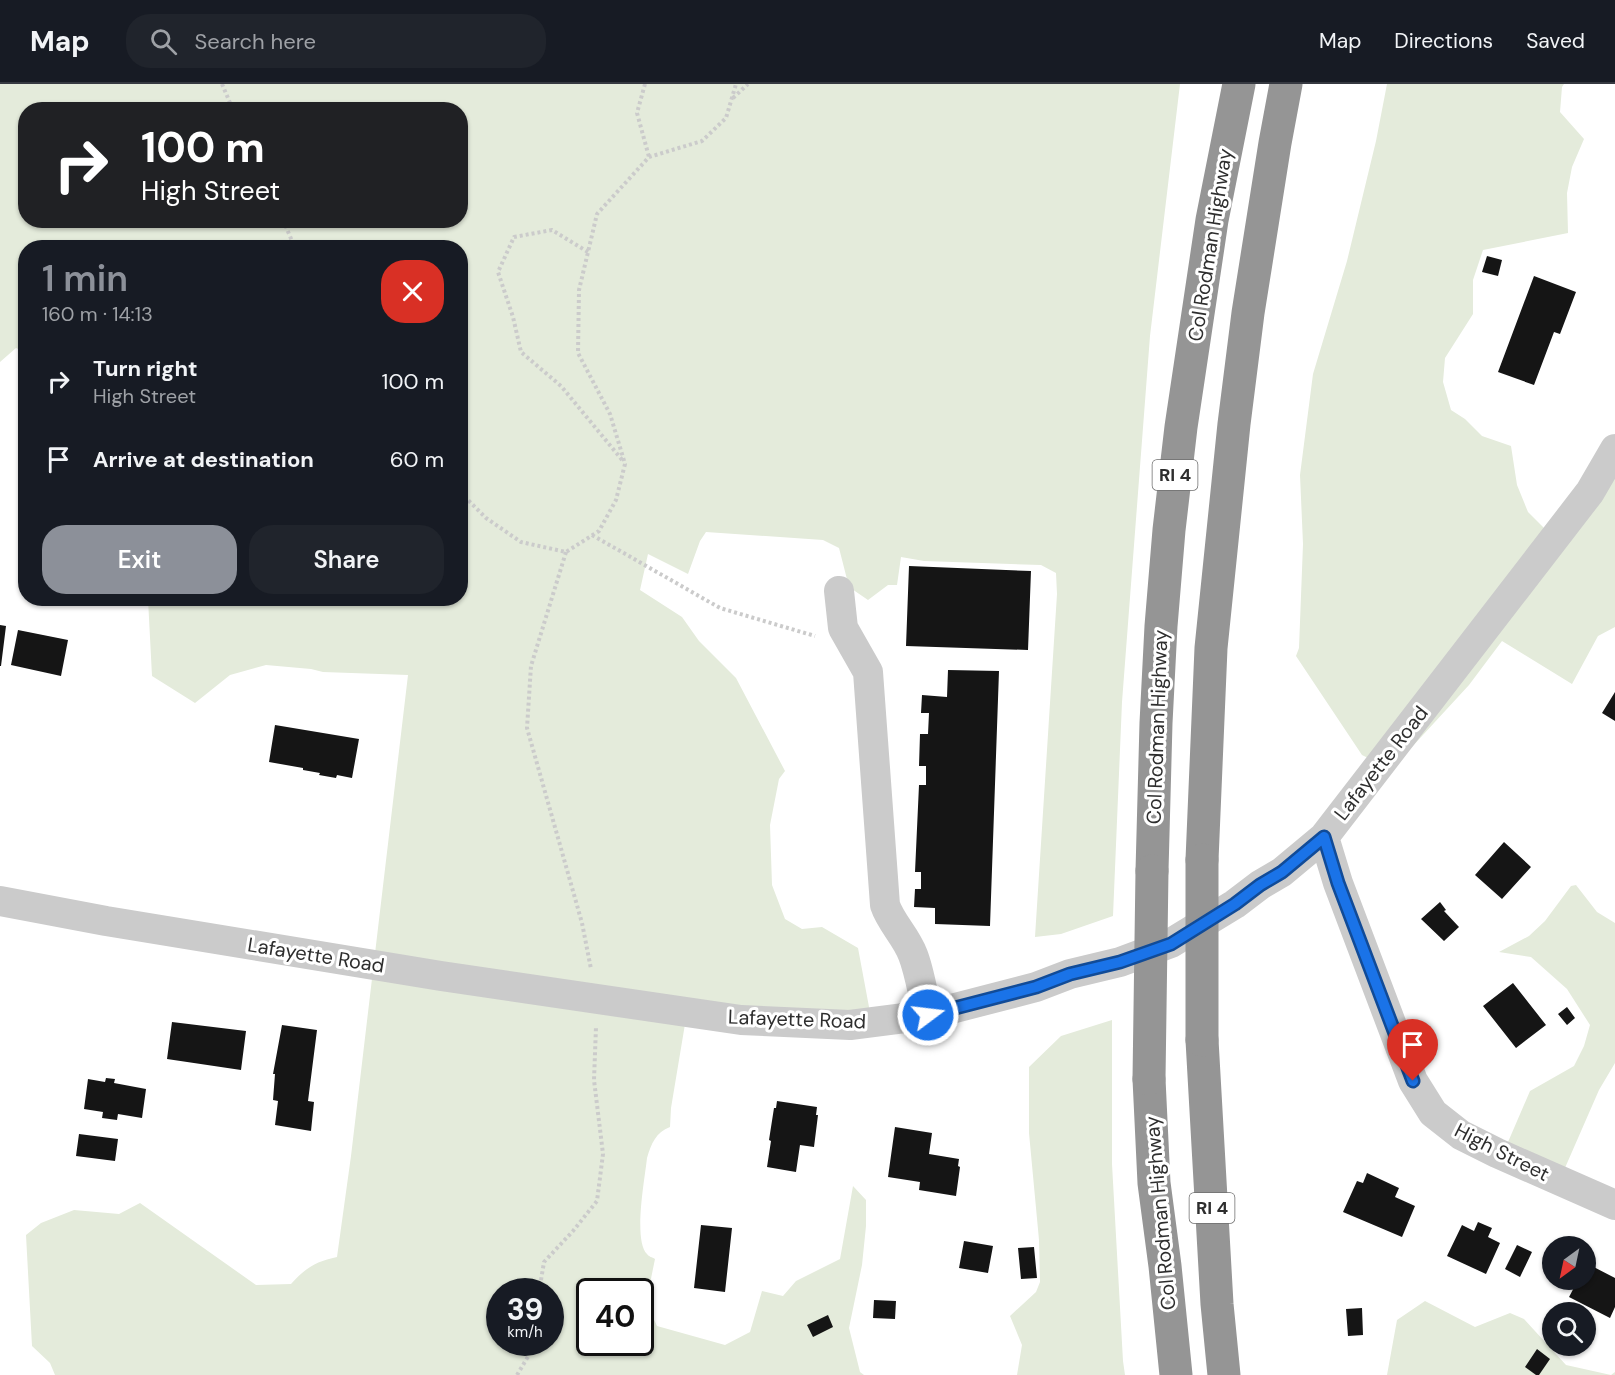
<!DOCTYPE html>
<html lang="en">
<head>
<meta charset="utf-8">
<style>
  body { margin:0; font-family:"DM Sans",sans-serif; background:#20242c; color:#f1f3f6; height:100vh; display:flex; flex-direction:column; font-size:22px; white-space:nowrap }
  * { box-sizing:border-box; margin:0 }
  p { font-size:20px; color:#9ea1a6 }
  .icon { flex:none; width:33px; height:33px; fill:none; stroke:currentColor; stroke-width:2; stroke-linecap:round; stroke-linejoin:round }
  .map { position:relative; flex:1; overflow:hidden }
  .side { position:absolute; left:18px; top:156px; width:450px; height:366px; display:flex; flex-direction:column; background:#171b24; border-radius:24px; box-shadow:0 2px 4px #0004 }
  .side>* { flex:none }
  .top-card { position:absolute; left:18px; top:18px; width:450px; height:126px; border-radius:24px; box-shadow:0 2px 4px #0004; background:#202124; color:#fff; overflow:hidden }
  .needle { width:39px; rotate:213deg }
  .buttons { position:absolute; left:1542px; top:1152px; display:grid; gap:12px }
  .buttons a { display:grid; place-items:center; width:54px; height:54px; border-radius:50%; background:#171b24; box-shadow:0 2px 4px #0004; font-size:30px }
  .speed { position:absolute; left:486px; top:1194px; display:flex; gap:12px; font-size:30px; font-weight:700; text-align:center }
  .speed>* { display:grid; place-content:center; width:78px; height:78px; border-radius:50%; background:#171b24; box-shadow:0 2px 4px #0004; line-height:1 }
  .speed small { font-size:15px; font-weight:400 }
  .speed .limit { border:3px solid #111; border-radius:9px; background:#fff; color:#111 }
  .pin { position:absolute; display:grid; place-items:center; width:51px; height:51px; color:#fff; margin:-62px -26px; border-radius:50% 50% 50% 0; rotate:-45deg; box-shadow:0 0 6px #0007 }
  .pin .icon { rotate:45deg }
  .me { position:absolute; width:66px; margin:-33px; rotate:75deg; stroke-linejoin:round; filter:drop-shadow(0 0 4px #0008) }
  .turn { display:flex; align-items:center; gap:21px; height:126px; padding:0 24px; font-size:27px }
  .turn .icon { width:78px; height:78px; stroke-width:2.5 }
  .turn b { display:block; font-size:42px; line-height:51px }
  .round { display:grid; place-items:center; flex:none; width:63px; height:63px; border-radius:24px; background:#20242c }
  .head { display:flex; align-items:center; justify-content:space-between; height:102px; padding:0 24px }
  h1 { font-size:36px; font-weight:600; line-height:45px; color:#8c9099 }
  .button { display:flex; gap:12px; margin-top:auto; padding:12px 24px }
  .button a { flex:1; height:69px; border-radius:24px; background:#8c9099; color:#fff; font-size:24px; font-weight:600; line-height:69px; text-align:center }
  .button a+a { background:#20242c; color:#f1f3f6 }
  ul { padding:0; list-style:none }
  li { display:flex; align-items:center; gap:18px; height:78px; padding:0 24px }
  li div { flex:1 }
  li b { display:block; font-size:22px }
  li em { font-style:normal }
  header { display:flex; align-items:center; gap:36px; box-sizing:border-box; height:84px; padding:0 30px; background:#171b24; border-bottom:2px solid #363941 }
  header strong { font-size:28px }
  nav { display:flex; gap:33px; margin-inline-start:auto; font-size:21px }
  .search { width:420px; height:54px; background:#20242c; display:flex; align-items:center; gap:15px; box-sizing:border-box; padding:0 21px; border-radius:24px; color:#9ea1a6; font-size:22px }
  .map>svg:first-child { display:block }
  .green { fill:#e4ebdb; fill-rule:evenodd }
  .building { fill:#151515 }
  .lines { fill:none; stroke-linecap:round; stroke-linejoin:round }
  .path { stroke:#cbcbcb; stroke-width:4; stroke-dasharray:3 3; stroke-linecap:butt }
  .minor { stroke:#cbcbcb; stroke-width:30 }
  .highway { stroke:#959595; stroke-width:33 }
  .highway-bridge { stroke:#959595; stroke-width:33 }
  .route-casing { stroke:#114b97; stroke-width:15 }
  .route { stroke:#1a73e8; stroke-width:10 }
  .labels { text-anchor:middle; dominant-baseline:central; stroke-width:6; stroke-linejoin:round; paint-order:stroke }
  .shield { fill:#fff; stroke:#6d6d6d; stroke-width:1.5 }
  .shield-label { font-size:18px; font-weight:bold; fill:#2e2e2e }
  .street-label { font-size:20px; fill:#2e2e2e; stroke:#fff }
</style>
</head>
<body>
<header>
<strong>Map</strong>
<div class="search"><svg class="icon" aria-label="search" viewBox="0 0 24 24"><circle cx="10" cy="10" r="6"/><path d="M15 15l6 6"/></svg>Search here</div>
<nav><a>Map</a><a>Directions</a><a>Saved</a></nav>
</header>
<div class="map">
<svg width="1615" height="1291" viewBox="0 0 1615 1291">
  <rect width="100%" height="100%" fill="#fff"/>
  <!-- green -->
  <path class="green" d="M0,0h1180l-30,252 -28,366 -9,214 -52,18 -26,3 22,-343 -1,-21 -15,-8 -117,-4 -23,-4 -4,28h-9l-20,15 -19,-13 -10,-39 -16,-8 -117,-8 -6,9 -12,33 -40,-20 -8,36 42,27 17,24 37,37 49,93 -6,8 -9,46 2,60 13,34 17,10 20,-2 36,21 14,75 -186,-5 -15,90 -1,19c-14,5 -19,17 -23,31 -2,20 -14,82 0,96 2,3 5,3 8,5l-9,44 11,23 68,19 25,-13 12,-41 21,5 13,-15 44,-22 13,-73 13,14v26l-4,39 -13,63 11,44 4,3h-809l-5,-12 -18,-17 -6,-111 15,-12 33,-13 45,4 21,-11 116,82 35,-1c14,-16 26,-23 46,-27l14,-101 57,-481 -85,-3 -12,-3 -45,-4 -36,10 -35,28 -43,-27 -4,-77 312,-1v-350h-434l-1,104 -9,-4 -16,14zM26,26h434v110h-434zM500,1208h50v50h-50zM590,1208h50v50h-50z
    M1387,0h177l-2,3 -2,25 24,27 -12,28 -5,26 1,40 -85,17 -10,30v34l-28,44 -2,24 8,28 14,9 17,17 29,10 6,39 11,27 35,35 52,-77v157l-17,9 -26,48 -70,-43 -33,44 -70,76 -15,5 -22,-11 -66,-99 3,-8 4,-104 -3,-69 13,-101 34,-113 29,-120z
    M1576,801l21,27 18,11v140l-16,27 -38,87 -56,-28 25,-58 44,-25 10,-20 6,-21 -23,-36 -36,-32 -32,-5 30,-16 16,-15 26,-35z
    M1112,936v144l11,197 2,14h-108l5,-30 -12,-29 26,-24 4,-10 -1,-42 -10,-107v-66l32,-31z
    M1425,1217l50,26 35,-14 14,6 42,46 45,10 4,-3v3h-228l10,-55z"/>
  <!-- building -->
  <path class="building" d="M1487,172l15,4 -4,16 -16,-4z
    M1534,192l42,16 -16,42 -6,-2 -20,53 -36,-13z
    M909,482l122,5 -3,79 -122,-4z
    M0,541l6,1 -5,40h-1z
    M18,546l50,10 -7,36 -50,-11z
    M948,586l51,1 -9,255 -55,-2v-16l-21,-1 1,-18h6v-17h-6l4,-87h7v-19h-7l1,-32h8l1,-21h-8l1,-18 25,2z
    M1615,608v29l-13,-8z
    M275,641l84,14 -7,39 -15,-3 -1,3 -17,-3 1,-2 -17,-3v-2l-34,-6z
    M1504,758l27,25 -29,32 -27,-24z
    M1440,818l6,8 -2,1 15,16 -15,14 -23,-22z
    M1513,899l33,42 -30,23 -33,-42z
    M1567,923l8,11 -8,7 -9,-11z
    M172,938l74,9 -5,39 -74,-11z
    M282,941l35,5 -9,71 6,1 -3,29 -36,-6 3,-24 -5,-1 2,-26h-2z
    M106,994l9,1 -1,4 32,6 -4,29 -24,-4 -1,6 -15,-2 1,-6 -19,-3 4,-30 17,3z
    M777,1017l40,6 -1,8h2l-4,32 -14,-2 -4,27 -29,-5 4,-26 -2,-1 5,-32h2z
    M895,1043l37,6 -3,21 30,5 -1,7 2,1 -4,29 -37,-6 1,-8 -32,-5z
    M79,1050l39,5 -3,22 -39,-5z
    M1367,1089l32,15 -4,9 20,9 -13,31 -59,-25 14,-31 6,2z
    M1478,1138l14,6 -4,9 12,6 -14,31 -39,-18 15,-31 12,6z
    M701,1141l31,3 -7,64 -31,-4z
    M964,1157l29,5 -5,27 -29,-5z
    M1517,1161l15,7 -12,25 -15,-8z
    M1034,1163l3,31 -16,1 -3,-31z
    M1586,1179l29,15v29l-5,11 -41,-21 9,-17h8z
    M874,1216l22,1 -1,18 -22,-1z
    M1362,1224l1,27 -15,1 -2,-27z
    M828,1231l5,12 -20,10 -6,-12z
    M1537,1265l13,10 -11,16h-3l-11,-8z"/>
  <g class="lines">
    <!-- path -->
    <path class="path" d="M222,0l11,26
      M645,0l-8,29 12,44
      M733,14l15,-14
      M283,136l12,28
      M588,168l-36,-22 -38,7 -16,35 15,45 8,35 40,34 62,75
      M460,408l26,26 35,24 45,10 33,-21 17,-31 9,-36 -15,-50 -32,-61 1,-63 18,-76 52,-57 53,-16 24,-23 10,-34
      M592,451l128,73 95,28
      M566,468l-35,114 -4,62 55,195 9,46
      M539,1208l5,-30 29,-31 24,-30 6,-47 -9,-74 2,-53
      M517,1291l12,-20 2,-13"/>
    <!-- minor -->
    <path class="minor" d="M839,507l4,37 25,44 17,233c6,18 21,31 28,50 7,18 10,41 15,60
      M1324,753l14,46 75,198 20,32 28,22 36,18 118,52
      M0,817l106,20 335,55 300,44 109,5 78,-10 108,-28 34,-13 50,-12 51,-19 64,-39 25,-19 22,-13 42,-35 266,-345 25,-43"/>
    <!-- highway -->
    <path class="highway" d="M1202,776l9,-212 23,-224 14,-111 27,-170 11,-59
      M1152,787l4,-148 5,-97 8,-96 12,-103 31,-207 27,-136
      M1202,956l15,264 7,71
      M1149,995l5,104 11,83 11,109"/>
    <!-- highway-bridge -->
    <path class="highway-bridge" d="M1202,776v180
      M1149,995l3,-208"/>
  </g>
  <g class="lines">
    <defs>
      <path id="route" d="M928,931l108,-28 34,-13 50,-12 51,-18 64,-40 25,-19 22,-13 42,-35 14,46 75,198"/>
    </defs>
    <!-- route casing -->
    <use href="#route" class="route-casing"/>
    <!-- route -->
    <use href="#route" class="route"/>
  </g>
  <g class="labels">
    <!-- shield labels -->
    <g class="shield">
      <rect x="1152.5" y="376" width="45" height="30" rx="4.5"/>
      <rect x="1189.5" y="1109" width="45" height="30" rx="4.5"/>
    </g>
    <g class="shield-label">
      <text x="1175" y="391">RI 4</text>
      <text x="1212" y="1124">RI 4</text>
    </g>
    <!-- street labels -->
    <g class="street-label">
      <text transform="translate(1210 161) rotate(-81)">Col Rodman Highway</text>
      <text transform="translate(1157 643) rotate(-88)">Col Rodman Highway</text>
      <text transform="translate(1381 679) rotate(-52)">Lafayette Road</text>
      <text transform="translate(316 871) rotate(9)">Lafayette Road</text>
      <text transform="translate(797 935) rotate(2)">Lafayette Road</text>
      <text transform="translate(1502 1068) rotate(27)">High Street</text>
      <text transform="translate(1160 1129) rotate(-95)">Col Rodman Highway</text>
    </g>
  </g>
</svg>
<div class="buttons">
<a><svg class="needle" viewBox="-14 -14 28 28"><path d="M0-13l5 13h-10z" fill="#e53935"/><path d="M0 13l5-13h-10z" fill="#9ea1a6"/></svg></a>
<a><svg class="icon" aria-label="search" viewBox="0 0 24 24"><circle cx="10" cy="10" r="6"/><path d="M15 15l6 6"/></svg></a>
</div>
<div class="speed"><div>39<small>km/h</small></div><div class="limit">40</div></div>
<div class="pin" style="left:1413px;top:997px;background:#d93025"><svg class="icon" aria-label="arrive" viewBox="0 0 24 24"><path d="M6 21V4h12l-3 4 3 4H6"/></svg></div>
<svg class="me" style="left:928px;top:931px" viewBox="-20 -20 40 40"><circle r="17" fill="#1a73e8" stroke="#fff" stroke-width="3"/><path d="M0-11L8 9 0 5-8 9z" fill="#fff"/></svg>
<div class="top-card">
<div class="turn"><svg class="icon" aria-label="right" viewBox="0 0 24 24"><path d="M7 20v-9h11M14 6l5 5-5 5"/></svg><div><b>100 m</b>High Street</div></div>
</div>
<section class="side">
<div class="head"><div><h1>1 min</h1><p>160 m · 14:13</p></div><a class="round" style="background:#d93025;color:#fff"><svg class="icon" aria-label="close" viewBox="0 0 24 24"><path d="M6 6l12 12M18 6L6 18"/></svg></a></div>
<ul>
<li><svg class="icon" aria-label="right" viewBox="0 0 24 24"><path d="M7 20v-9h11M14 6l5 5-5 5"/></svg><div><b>Turn right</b><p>High Street</p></div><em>100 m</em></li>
<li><svg class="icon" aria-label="arrive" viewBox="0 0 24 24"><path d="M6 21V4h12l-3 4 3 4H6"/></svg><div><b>Arrive at destination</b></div><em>60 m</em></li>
</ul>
<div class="button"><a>Exit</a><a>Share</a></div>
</section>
</div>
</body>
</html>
